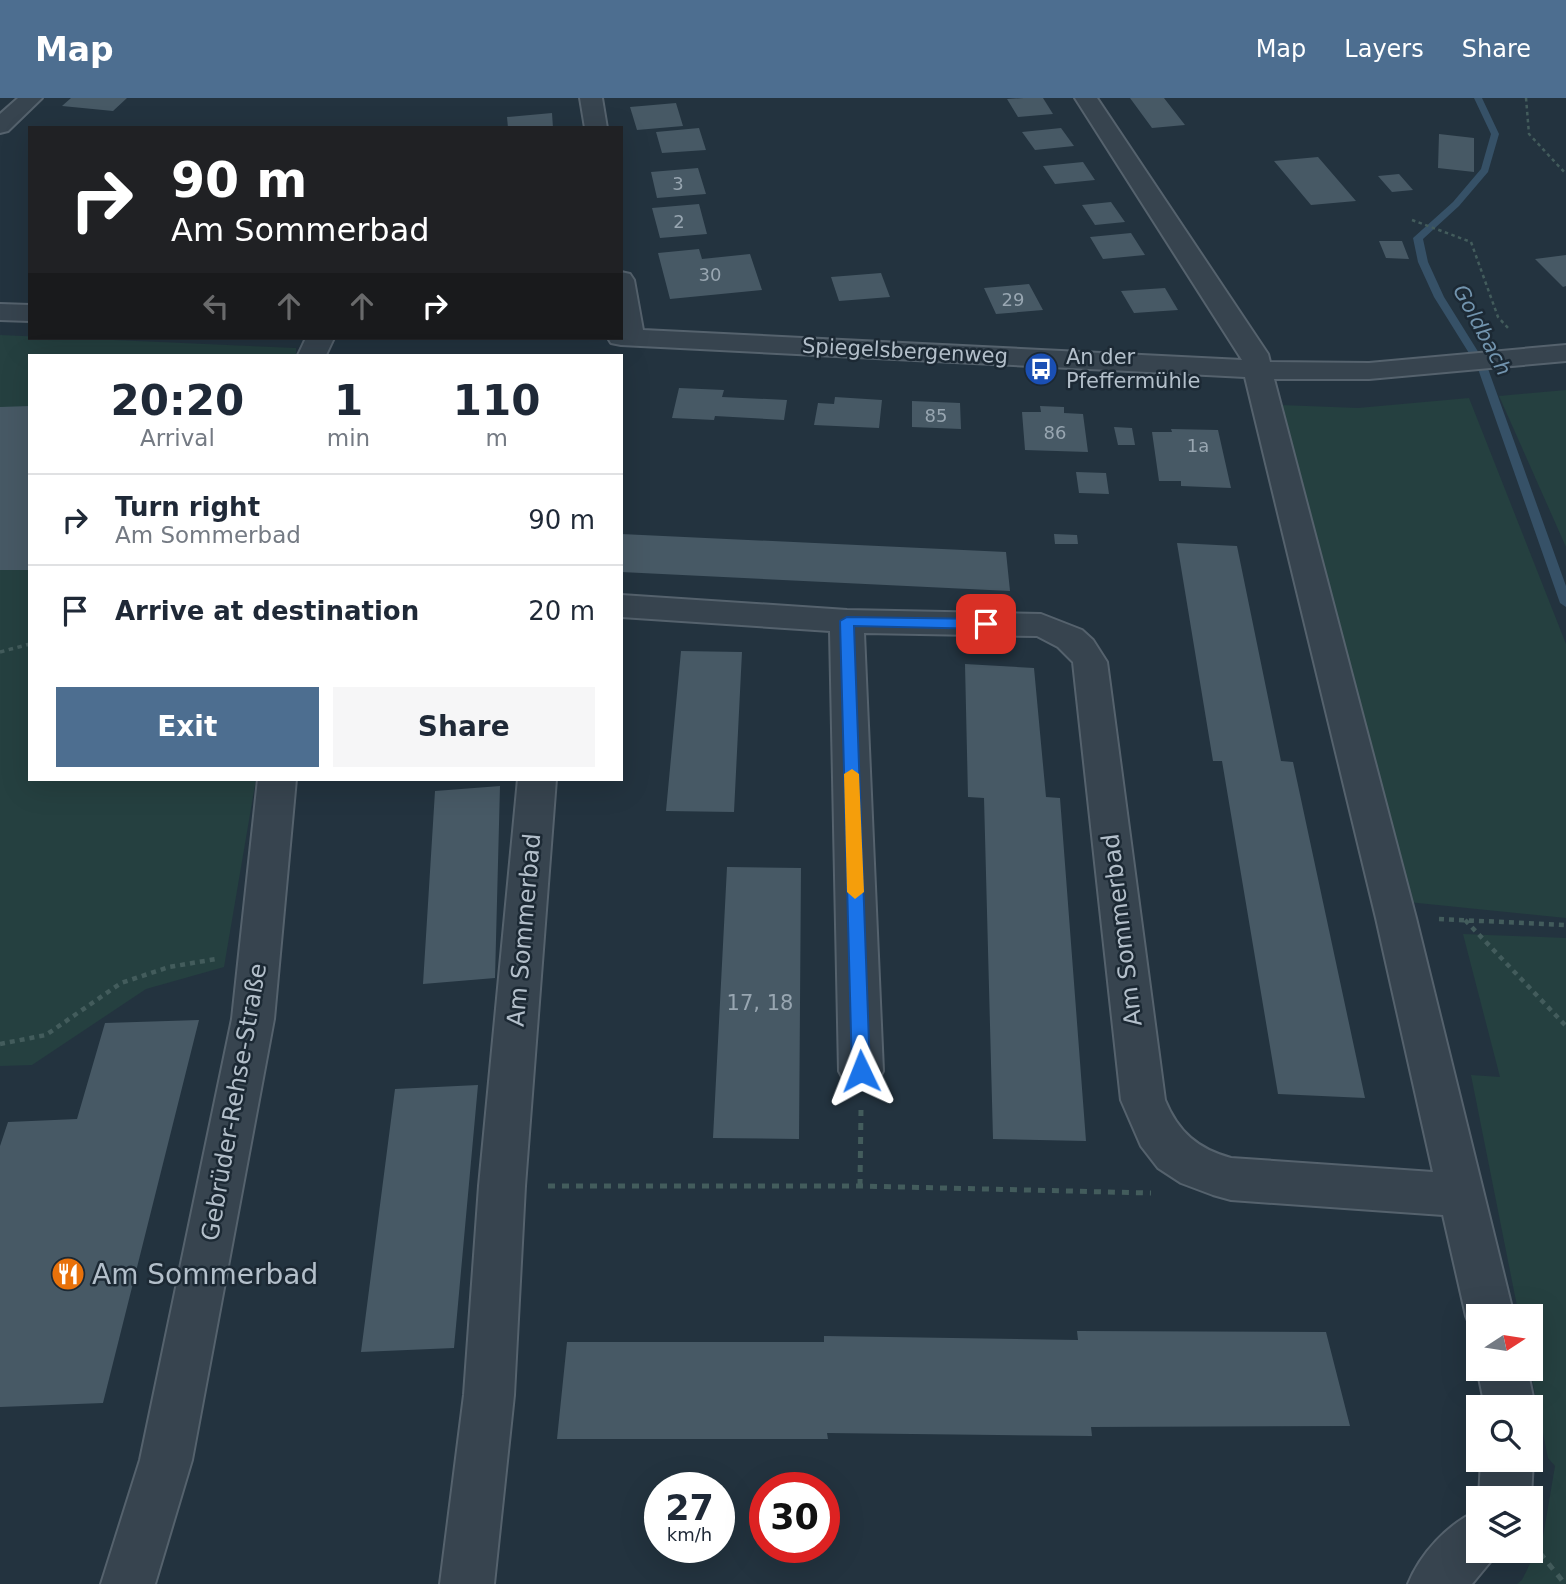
<!DOCTYPE html>
<html lang="en">
<head>
<meta charset="utf-8">
<style>
  body { margin:0; font-family:"DejaVu Sans",sans-serif; background:#f6f6f7; color:#1f2937; height:100vh; display:flex; flex-direction:column; font-size:26px; white-space:nowrap }
  * { box-sizing:border-box; margin:0 }
  p { font-size:23px; color:#747a83 }
  .icon { flex:none; width:38px; height:38px; fill:none; stroke:currentColor; stroke-width:2; stroke-linecap:round; stroke-linejoin:round }
  .map { position:relative; flex:1; overflow:hidden }
  .side { position:absolute; left:28px; top:256px; width:595px; height:427px; display:flex; flex-direction:column; background:#fff; border-radius:0px; box-shadow:0 7px 28px #0002 }
  .side>* { flex:none }
  .guide { position:absolute; left:28px; top:28px; width:595px; height:214px; border-radius:0px; box-shadow:0 7px 28px #0002; background:#202124; color:#fff; overflow:hidden }
  .needle { width:46px; rotate:78deg }
  .fabs { position:absolute; left:1466px; top:1206px; display:grid; gap:14px }
  .fabs a { display:grid; place-items:center; width:77px; height:77px; border-radius:0px; background:#fff; box-shadow:0 7px 28px #0002; font-size:35px }
  .speed { position:absolute; left:644px; top:1374px; display:flex; gap:14px; font-size:35px; font-weight:700; text-align:center }
  .speed>* { display:grid; place-content:center; width:91px; height:91px; border-radius:50%; background:#fff; box-shadow:0 7px 28px #0002; line-height:1 }
  .speed small { font-size:18px; font-weight:400 }
  .speed .limit { border:10px solid #d22; background:#fff; color:#111 }
  .pin { position:absolute; display:grid; place-items:center; width:60px; height:60px; color:#fff; margin:-30px; border-radius:14px; box-shadow:0 4px 10px #0006 }
  .me { position:absolute; width:77px; margin:-38px; rotate:358deg; stroke-linejoin:round; filter:drop-shadow(0 0 5px #0008) }
  .turn { display:flex; align-items:center; gap:24px; height:147px; padding:0 28px; font-size:32px }
  .turn .icon { width:91px; height:91px; stroke-width:2.5 }
  .turn b { display:block; font-size:49px; line-height:60px }
  .lanes { display:flex; align-items:center; height:66px; padding:0 28px; background:#0003; justify-content:center; gap:35px; direction:ltr }
  .lanes .off { opacity:.35 }
  .eta { display:flex; justify-content:space-evenly; align-items:center; height:119px; text-align:center }
  .eta b { font-size:42px; font-weight:600; line-height:49px }
  .cta { display:flex; gap:14px; margin-top:auto; padding:14px 28px }
  .cta a { flex:1; height:80px; border-radius:0px; background:#4d6e90; color:#fff; font-size:28px; font-weight:600; line-height:80px; text-align:center }
  .cta a+a { background:#f6f6f7; color:#1f2937 }
  ul { padding:0; list-style:none }
  li { display:flex; align-items:center; gap:21px; height:91px; padding:0 28px; border-top:2px solid #e0e1e3 }
  li div { flex:1 }
  li b { display:block; font-size:26px }
  li em { font-style:normal }
  header { display:flex; align-items:center; gap:42px; box-sizing:border-box; height:98px; padding:0 35px; background:#4d6e90; color:#fff }
  header strong { font-size:33px }
  nav { display:flex; gap:38px; margin-inline-start:auto; font-size:24px }
  .map>svg:first-child { display:block }
  .green { fill:#254040 }
  .lines { fill:none; stroke-linecap:round; stroke-linejoin:round }
  .stream { fill:#365167; fill-rule:evenodd }
  .building { fill:#475965 }
  .minor-casing { stroke:#55626d; stroke-width:4 }
  .path-far3 { stroke:#435c5c; stroke-width:2.5; stroke-dasharray:3.5 3.5; stroke-linecap:butt }
  .path-far2 { stroke:#435c5c; stroke-width:3.5; stroke-dasharray:4.5 4.5; stroke-linecap:butt }
  .path-far1 { stroke:#435c5c; stroke-width:4.5; stroke-dasharray:5 5; stroke-linecap:butt }
  .path { stroke:#435c5c; stroke-width:5; stroke-dasharray:7 7; stroke-linecap:butt }
  .minor { fill:#37444f; fill-rule:evenodd }
  .route { fill:#1a73e8; stroke:#114b97; stroke-width:2 }
  .slow { fill:#f59e0b }
  .labels { text-anchor:middle; dominant-baseline:central; stroke-width:5; stroke-linejoin:round; paint-order:stroke }
  .far-number-label { font-size:18px; fill:#98a6b1 }
  .far-water-label { font-size:21px; font-style:italic; fill:#7294ae; stroke:#1c2934 }
  .far-street-label { font-size:21px; fill:#b3bfca; stroke:#1c2934 }
  .far-poi-label { font-size:21px; fill:#b3bfca; stroke:#1c2934; text-anchor:start }
  .number-label { font-size:21px; fill:#98a6b1 }
  .street-label { font-size:24px; fill:#b3bfca; stroke:#1c2934 }
  .near-poi-label { font-size:28px; fill:#b3bfca; stroke:#1c2934; text-anchor:start }
</style>
</head>
<body>
<header>
<strong>Map</strong>
<nav><a>Map</a><a>Layers</a><a>Share</a></nav>
</header>
<div class="map">
<svg width="1566" height="1486" viewBox="0 0 1566 1486">
  <rect width="100%" height="100%" fill="#23333f"/>
  <!-- green -->
  <path class="green" d="M0,237l296,13v7h-266v424h226l-32,188 -78,22 -114,76 -32,1z
    M1566,292v157l-67,-151z
    M1469,300l97,246v274l-158,-16 -127,-497 77,3z
    M1463,836l103,4v646h-49l5,-4 21,-43 12,-71 -7,-8 -18,-89 1,-53h-12l-48,-241 29,2z"/>
  <g class="lines">
    <!-- stream -->
    <path class="stream" d="M1474,0h8l17,36 -11,38 -29,34 -36,33 5,23 16,35 43,69 79,220v21l-6,-4 -83,-237 -43,-69 -16,-35 -5,-24 40,-36 28,-33 10,-35z"/>
  </g>
  <!-- building -->
  <path class="building" d="M71,0h56l-14,13 -51,-5z
    M1024,0h19l10,16 -35,3 -11,-18z
    M1130,0h34l21,27 -33,3z
    M676,5l7,23 -46,4 -7,-23z
    M552,15l1,15h-45l-1,-11z
    M699,30l7,22 -44,3 -6,-21z
    M1061,30l13,18 -39,4 -13,-18z
    M1439,36l35,4v34l-36,-4z
    M1318,59l38,44 -45,4 -37,-44z
    M1083,64l12,18 -40,4 -12,-18z
    M698,70l8,26 -49,4 -6,-26z
    M1399,76l14,16 -21,2 -14,-16z
    M1111,104l14,20 -30,3 -13,-20z
    M699,106l8,30 -47,4 -8,-30z
    M1131,135l14,22 -42,4 -13,-22z
    M1379,143h23l7,18 -23,-1z
    M699,151l3,10 48,-5 12,36 -92,9 -12,-46z
    M1566,157v31l-3,1 -28,-28z
    M881,175l9,24 -51,4 -8,-24z
    M1029,186l14,26 -47,4 -12,-26z
    M1165,190l13,22 -44,3 -13,-22z
    M679,290l45,2 -2,7 65,3 -3,20 -69,-4 -1,4 -42,-2z
    M835,299l47,3 -3,28 -65,-3 4,-22 16,1z
    M912,303l48,2 1,26 -49,-2z
    M30,308v164h-30v-163z
    M1040,308l24,1v6l19,1 5,38 -63,-2 -3,-38h19z
    M1114,329l18,1 3,17h-17z
    M1171,331l47,1 13,58 -50,-2v-5h-22l-7,-49h20z
    M1076,374l30,1 3,21 -30,-1z
    M621,436l385,18 4,39 -389,-19z
    M1054,436l23,1 1,9h-23z
    M1177,445l60,3 44,215 12,1 72,336 -87,-4 -56,-333h-9z
    M681,553l61,1 -8,160 -68,-1z
    M965,566l69,4 12,129 14,1 26,343 -93,-2 -9,-341 -16,-1z
    M500,688l-5,192 -72,6 12,-193z
    M727,769l74,1 -2,271 -86,-1z
    M199,922l-96,383 -103,4v-261l8,-24 69,-3 28,-96z
    M478,987l-24,263 -93,4 34,-263z
    M1077,1233l249,1 24,94 -259,1 1,9 -265,-3 1,6h-271l10,-97h257v-6l254,4z"/>
  <g class="lines">
    <defs>
      <path id="minor" d="M18,0h24l-34,33 -8,2v-19z
        M580,0h22l5,30h-22z
        M1075,0h22l171,256 2,8 99,1 197,-18v16l-197,18h-95l142,539 98,398h-35v19l-6,-2 -7,-17 -23,-101 -212,-15 -18,-5 -32,-12 -23,-15 -17,-22 -20,-46 -48,-438 -15,-15 -21,-11 -173,-3 19,438 -7,13 -15,6 -15,-6 -7,-13 -9,-440 -209,-14v-22l226,15 194,4 41,16 11,10 14,22 58,438c13,32 33,49 66,58l202,14 -57,-254 -131,-541 -624,-32 -10,-2 -3,-5h13v-66l9,2 4,6 9,50 599,30z
        M0,206l30,1v16l-30,-1z
        M306,240h28l-8,17h-28z
        M258,681h38l-22,240 -82,441 -37,124h-54l39,-124 92,-441z
        M518,681h38l-31,407 -11,209 -20,189h-54l24,-189 15,-209z
        M1479,1266v4h48l8,39 -4,10v-10h-46l-8,-39z
        M1531,1358l2,4 -2,38h-52l2,-38h50z
        M1479,1412v40h21l-28,34h-64c12,-30 40,-61 71,-74z"/>
    </defs>
    <!-- minor casing -->
    <use href="#minor" class="minor-casing"/>
    <!-- path-far3 -->
    <path class="path-far3" d="M1526,0l3,36 37,40
      M1412,122l59,22 27,75 10,11"/>
    <!-- path-far2 -->
    <path class="path-far2" d="M0,554l30,-8"/>
    <!-- path-far1 -->
    <path class="path-far1" d="M1439,821l127,6
      M1465,822l101,106
      M0,946l46,-9 75,-52 48,-16 47,-8"/>
    <!-- path -->
    <path class="path" d="M548,1088h312l291,7
      M860,1088l1,-76
      M1531,1444l34,42"/>
    <!-- minor -->
    <use href="#minor" class="minor"/>
  </g>
  <!-- route -->
  <path class="route" d="M847,519l139,2 7,5 -7,5 -132,-3 16,445 -9,7 -9,-7 -12,-450z"/>
  <!-- slow -->
  <path class="slow" d="M852,671l7,5 5,118 -9,7 -8,-7 -3,-118z"/>
  <!-- icons -->
  <defs>
    <symbol id="bus-disc" viewBox="-11 -11 22 22"><circle r="9.5" fill="#1a4fb4" stroke="#1c2934"/><path d="M-5-6H5V4H4V6H2V4H-2V6H-4V4H-5ZM-3.5-4V0h7V-4ZM-3.5 1.2v1.5H-2V1.2ZM2 1.2v1.5H3.5V1.2Z" fill="#fff"/></symbol>
    <symbol id="restaurant-disc" viewBox="-11 -11 22 22"><circle r="9.5" fill="#e8710a" stroke="#1c2934"/><path d="M-5-6h1v4h1v-4h1v4h1v-4h1v5L-1.5 .5V6h-2V.5L-5-1ZM5-6V6H3V1.5H1.5Q1.5-4 5-6Z" fill="#fff"/></symbol>
  </defs>
  <g fill-rule="evenodd">
    <use href="#bus-disc" x="1022" y="252" width="38" height="38"/>
    <use href="#restaurant-disc" x="49" y="1157" width="38" height="38"/>
  </g>
  <g class="labels">
    <!-- far-number labels -->
    <g class="far-number-label">
      <text x="678" y="85">3</text>
      <text x="679" y="123">2</text>
      <text x="710" y="176">30</text>
      <text x="1013" y="201">29</text>
      <text x="936" y="317">85</text>
      <text x="1055" y="334">86</text>
      <text x="1198" y="347">1a</text>
    </g>
    <!-- far-water labels -->
    <g class="far-water-label">
      <text transform="translate(1482 232) rotate(62)">Goldbach</text>
    </g>
    <!-- far-street labels -->
    <g class="far-street-label">
      <text transform="translate(905 253) rotate(3)">Spiegelsbergenweg</text>
    </g>
    <!-- far-poi labels -->
    <g class="far-poi-label">
      <text x="1066" y="259">An der<tspan x="1066" dy="24">Pfeffermühle</tspan></text>
    </g>
    <!-- number labels -->
    <g class="number-label">
      <text x="760" y="905">17, 18</text>
    </g>
    <!-- street labels -->
    <g class="street-label">
      <text transform="translate(524 832) rotate(-85)">Am Sommerbad</text>
      <text transform="translate(1122 832) rotate(-97)">Am Sommerbad</text>
      <text transform="translate(234 1004) rotate(-80)">Gebrüder-Rehse-Straße</text>
    </g>
    <!-- near-poi labels -->
    <g class="near-poi-label">
      <text x="92" y="1176">Am Sommerbad</text>
    </g>
  </g>
</svg>
<div class="fabs">
<a><svg class="needle" viewBox="-14 -14 28 28"><path d="M0-13l5 13h-10z" fill="#e53935"/><path d="M0 13l5-13h-10z" fill="#747a83"/></svg></a>
<a><svg class="icon" aria-label="search" viewBox="0 0 24 24"><circle cx="10" cy="10" r="6"/><path d="M15 15l6 6"/></svg></a>
<a><svg class="icon" aria-label="layers" viewBox="0 0 24 24"><path d="M12 4l9 5-9 5-9-5zM3 14l9 5 9-5"/></svg></a>
</div>
<div class="speed"><div>27<small>km/h</small></div><div class="limit">30</div></div>
<div class="pin" style="left:986px;top:526px;background:#d93025"><svg class="icon" aria-label="arrive" viewBox="0 0 24 24"><path d="M6 21V4h12l-3 4 3 4H6"/></svg></div>
<svg class="me" style="left:861px;top:973px" viewBox="-20 -20 40 40"><path d="M0-17L14 15 0 8-14 15z" fill="#1a73e8" stroke="#fff" stroke-width="4"/></svg>
<div class="guide">
<div class="turn"><svg class="icon" aria-label="right" viewBox="0 0 24 24"><path d="M7 20v-9h11M14 6l5 5-5 5"/></svg><div><b>90 m</b>Am Sommerbad</div></div>
<div class="lanes"><svg class="icon off" aria-label="left" viewBox="0 0 24 24"><path d="M17 20v-9H6M10 6l-5 5 5 5"/></svg><svg class="icon off" aria-label="ahead" viewBox="0 0 24 24"><path d="M12 20V5M6 11l6-6 6 6"/></svg><svg class="icon off" aria-label="ahead" viewBox="0 0 24 24"><path d="M12 20V5M6 11l6-6 6 6"/></svg><svg class="icon" aria-label="right" viewBox="0 0 24 24"><path d="M7 20v-9h11M14 6l5 5-5 5"/></svg></div>
</div>
<section class="side">
<div class="eta">
<div><b>20:20</b><p>Arrival</p></div>
<div><b>1</b><p>min</p></div>
<div><b>110</b><p>m</p></div>
</div>
<ul>
<li><svg class="icon" aria-label="right" viewBox="0 0 24 24"><path d="M7 20v-9h11M14 6l5 5-5 5"/></svg><div><b>Turn right</b><p>Am Sommerbad</p></div><em>90 m</em></li>
<li><svg class="icon" aria-label="arrive" viewBox="0 0 24 24"><path d="M6 21V4h12l-3 4 3 4H6"/></svg><div><b>Arrive at destination</b></div><em>20 m</em></li>
</ul>
<div class="cta"><a>Exit</a><a>Share</a></div>
</section>
</div>
</body>
</html>
